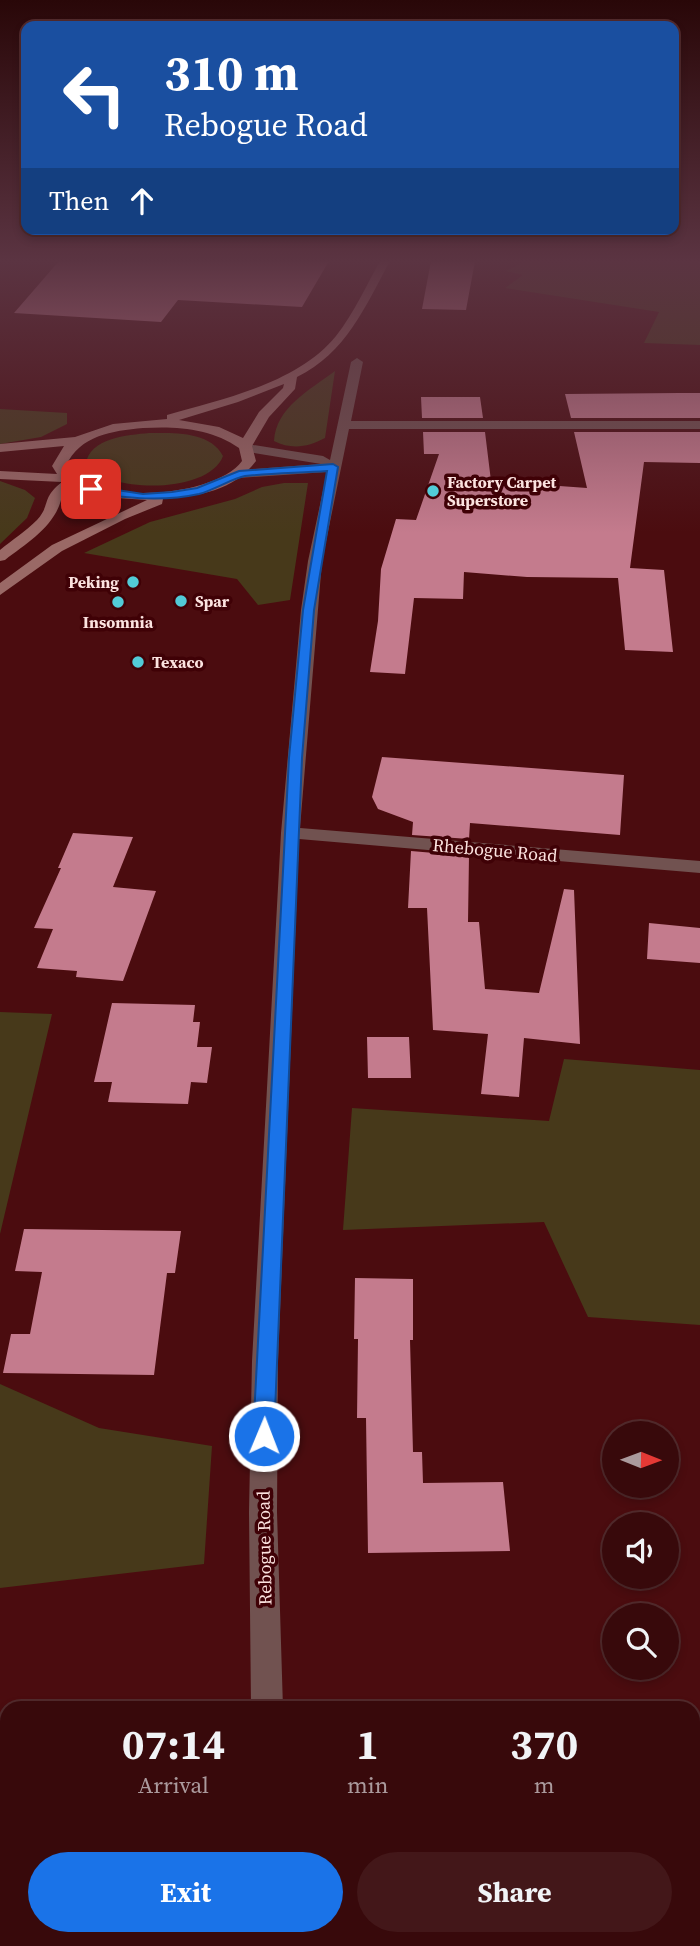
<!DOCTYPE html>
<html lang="en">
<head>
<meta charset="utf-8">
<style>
  body { margin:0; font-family:"Source Serif 4",serif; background:#431719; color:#f1f3f6; height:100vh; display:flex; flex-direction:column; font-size:26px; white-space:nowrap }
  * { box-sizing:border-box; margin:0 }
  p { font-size:23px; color:#ab9a9d }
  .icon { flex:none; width:38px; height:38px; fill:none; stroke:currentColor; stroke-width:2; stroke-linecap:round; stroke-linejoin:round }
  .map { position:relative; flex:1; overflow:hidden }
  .side { position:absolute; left:0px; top:1701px; width:700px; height:245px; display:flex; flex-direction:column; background:#38090b; border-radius:21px 21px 0 0; box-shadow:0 4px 10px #0003,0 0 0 2px #522a2c }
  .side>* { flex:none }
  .top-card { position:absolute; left:21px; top:21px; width:658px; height:214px; border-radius:14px; box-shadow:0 4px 10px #0003,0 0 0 2px #522a2c; background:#1a4fa0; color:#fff; overflow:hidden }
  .needle { width:46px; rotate:91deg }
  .controls { position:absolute; left:602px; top:1421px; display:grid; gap:14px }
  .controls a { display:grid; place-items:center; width:77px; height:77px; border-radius:50%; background:#38090b; box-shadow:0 4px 10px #0003,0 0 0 2px #522a2c; font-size:35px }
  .pin { position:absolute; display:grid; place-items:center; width:60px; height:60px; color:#fff; margin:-30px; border-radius:14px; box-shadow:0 4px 10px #0006 }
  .me { position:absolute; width:77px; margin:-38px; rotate:1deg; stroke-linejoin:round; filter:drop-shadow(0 0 5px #0008) }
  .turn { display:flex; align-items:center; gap:24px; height:147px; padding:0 28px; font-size:32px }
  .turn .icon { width:91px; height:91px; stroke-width:2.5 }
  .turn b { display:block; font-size:49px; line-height:60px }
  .then { display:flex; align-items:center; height:66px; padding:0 28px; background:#0003; gap:14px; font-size:26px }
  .eta { display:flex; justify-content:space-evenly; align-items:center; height:119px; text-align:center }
  .eta b { font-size:42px; font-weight:700; line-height:49px }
  .primary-button { display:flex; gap:14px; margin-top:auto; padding:14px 28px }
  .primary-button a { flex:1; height:80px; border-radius:42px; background:#1a73e8; color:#fff; font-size:28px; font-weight:700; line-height:80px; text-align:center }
  .primary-button a+a { background:#431719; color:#f1f3f6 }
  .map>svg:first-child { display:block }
  .green { fill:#47391a }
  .building { fill:#c47b8d }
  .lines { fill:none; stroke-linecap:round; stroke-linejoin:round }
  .street { fill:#715250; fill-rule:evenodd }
  .secondary { fill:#9a6966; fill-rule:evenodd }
  .route { fill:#1a73e8; stroke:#114b97; stroke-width:2 }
  .poi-dot { fill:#52cbd7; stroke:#3f0106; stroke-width:2.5 }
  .labels { text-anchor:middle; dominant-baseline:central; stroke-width:7; stroke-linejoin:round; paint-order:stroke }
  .far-poi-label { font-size:16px; font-weight:bold; fill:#fce3e0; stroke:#3f0106; text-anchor:start }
  .street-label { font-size:18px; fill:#fce3e0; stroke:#3f0106 }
</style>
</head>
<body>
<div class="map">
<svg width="700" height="1946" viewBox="0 0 700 1946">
  <rect width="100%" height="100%" fill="#4b0c0f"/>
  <!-- green -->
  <path class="green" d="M526,261l37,2 3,-2h134v84l-56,-2 15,-31 -154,-24 18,-13 -17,-4z
    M335,371l-10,67c-17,9 -33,12 -51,3 2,-34 36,-51 61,-70z
    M0,409l67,4v11l-26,13 -41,7z
    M149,433c25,0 61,-2 74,23 -14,38 -114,38 -137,8 3,-26 42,-29 63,-31z
    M0,481l25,9 10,8 -8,20 -27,26z
    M284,483h24l-18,117 -32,5 -21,-26 -153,-26 66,-31 85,-23 27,-12z
    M0,1012l52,2 -52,220z
    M564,1059l136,11v255l-112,-8 -44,-95 -201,8 9,-122 197,13z
    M0,1384l99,44 113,18 -8,118 -204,24z"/>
  <!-- building -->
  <path class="building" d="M59,261h270l-27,46 -124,-7 -17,22 -147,-9z
    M431,261h44l-9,49 -44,-1z
    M680,393h20v25h-129l-6,-24z
    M421,397h59l3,21h-61z
    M423,432h62l6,49 96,7 -13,-56h126v31l-56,-1 -14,106 34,2 9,82 -48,-2 -7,-72 -91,-1 -63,-5 -1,27 -49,-1 -9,76 -35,-2 8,-51 3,-52 15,-50 20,1 23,-66h-15z
    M382,757l242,18 -4,60 -150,-12 -1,16 -57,-4 1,-13 -35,-13 -6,-12z
    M73,833l60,4 -20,50 43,4 -33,90 -47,-4 1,-6 -40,-3 16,-39 -19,-1 27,-60h-3z
    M411,851l58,5 -1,66h11l6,67 54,4 25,-104 10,1 6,154 -56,-6 -5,59 -38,-3 7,-60 -55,-4 -6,-122h-19z
    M649,923l51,5v35l-53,-4z
    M112,1003l83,2 -2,17h7l-3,25h15l-5,36 -16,-1 -3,22 -80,-2 4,-20h-18z
    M367,1037h42l2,41h-43z
    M24,1229l157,2 -6,42h-8l-13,102 -151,-2 8,-39h19l12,-62 -27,-1z
    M355,1278l58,1v61h-3l3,112h9l1,31 80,-1 7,69 -142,2 -2,-135h-9l1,-79h-4z"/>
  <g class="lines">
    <!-- street -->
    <path class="street" d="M357,358l6,4 -12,59h349v8h-351l-27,132 -22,267 400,33v12l-401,-34 -21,522 -1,151 6,196h-32l-2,-196 3,-151 29,-528 20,-223 7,-49 19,-89 -88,6 -7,-4 7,-4 82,-6 -79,-13 -2,-3 7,-4 76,12 7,4 21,-98z
      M260,1939h36l1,7h-36z"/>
    <!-- secondary -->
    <path class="secondary" d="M380,261h10c-25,46 -44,92 -93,116l-2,12 -26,28 -17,29 4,15c-22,30 -58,35 -93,38l-1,5 -37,15 -63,32 -62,44v-12l52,-38 95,-45 -44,-3 -31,-9 -10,8c-6,30 -34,46 -57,64l-5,1v-11c12,-10 26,-19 37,-30 14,-15 4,-22 25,-38l-62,-3v-8l57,3 -5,-8 12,-20 -64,6v-8l75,-7 38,-13 54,-5v-4c56,-16 131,-32 169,-79 18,-23 30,-50 44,-75zM284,384l-1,4 -24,24 -16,26 -24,-11 -40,-7 59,-18zM143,428c33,-2 68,0 96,20l3,13c-27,37 -151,46 -176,5 14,-31 46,-35 77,-38z"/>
  </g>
  <!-- sky -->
  <linearGradient id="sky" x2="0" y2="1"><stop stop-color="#290708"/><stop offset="0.49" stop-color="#5b3442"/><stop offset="1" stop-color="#5b3442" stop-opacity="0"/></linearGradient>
  <rect width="700" height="533" fill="url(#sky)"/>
  <!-- route -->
  <path class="route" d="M333,464l5,3 -24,143 -12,148 -28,678 -3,6 -7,3 -8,-3 -3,-6 36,-678 14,-148 24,-139c-27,2 -55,2 -82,5 -12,2 -31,14 -46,18 -37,8 -71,4 -108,-1l-6,-4 6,-3 52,8 29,-2 25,-4 42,-17z"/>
  <!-- markers -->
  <g class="poi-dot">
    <circle cx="433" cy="491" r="7"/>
    <circle cx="133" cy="582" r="7"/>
    <circle cx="181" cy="601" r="7"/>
    <circle cx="118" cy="602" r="7"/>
    <circle cx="138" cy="662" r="7"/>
  </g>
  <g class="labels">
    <!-- far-poi labels -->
    <g class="far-poi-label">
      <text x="447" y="482">Factory Carpet<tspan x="447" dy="18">Superstore</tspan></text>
      <text x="119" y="582" text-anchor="end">Peking</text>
      <text x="195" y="601">Spar</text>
      <text x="118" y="622" text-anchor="middle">Insomnia</text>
      <text x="152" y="662">Texaco</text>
    </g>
    <!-- street labels -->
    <g class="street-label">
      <text transform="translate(495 850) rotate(5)">Rhebogue Road</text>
      <text transform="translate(264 1548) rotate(-91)">Rebogue Road</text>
    </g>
  </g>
</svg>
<div class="controls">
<a><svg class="needle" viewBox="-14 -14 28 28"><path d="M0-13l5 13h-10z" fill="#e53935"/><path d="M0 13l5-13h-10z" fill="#ab9a9d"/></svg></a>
<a><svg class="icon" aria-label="sound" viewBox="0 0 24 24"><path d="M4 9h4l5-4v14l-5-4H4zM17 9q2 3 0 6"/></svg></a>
<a><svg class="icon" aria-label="search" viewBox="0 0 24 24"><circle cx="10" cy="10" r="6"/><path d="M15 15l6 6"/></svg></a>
</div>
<div class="pin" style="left:91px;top:489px;background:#d93025"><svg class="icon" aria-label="arrive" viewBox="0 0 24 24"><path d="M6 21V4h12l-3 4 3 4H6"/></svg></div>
<svg class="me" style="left:264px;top:1436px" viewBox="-20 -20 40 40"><circle r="17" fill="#1a73e8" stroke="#fff" stroke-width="3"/><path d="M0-11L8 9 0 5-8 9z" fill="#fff"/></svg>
<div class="top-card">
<div class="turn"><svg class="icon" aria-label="left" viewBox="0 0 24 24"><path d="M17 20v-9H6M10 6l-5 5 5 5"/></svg><div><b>310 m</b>Rebogue Road</div></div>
<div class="then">Then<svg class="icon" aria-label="ahead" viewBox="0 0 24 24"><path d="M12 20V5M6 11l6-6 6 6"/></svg></div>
</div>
<section class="side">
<div class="eta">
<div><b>07:14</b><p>Arrival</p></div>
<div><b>1</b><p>min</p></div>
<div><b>370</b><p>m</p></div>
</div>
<div class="primary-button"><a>Exit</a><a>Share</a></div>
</section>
</div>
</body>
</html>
